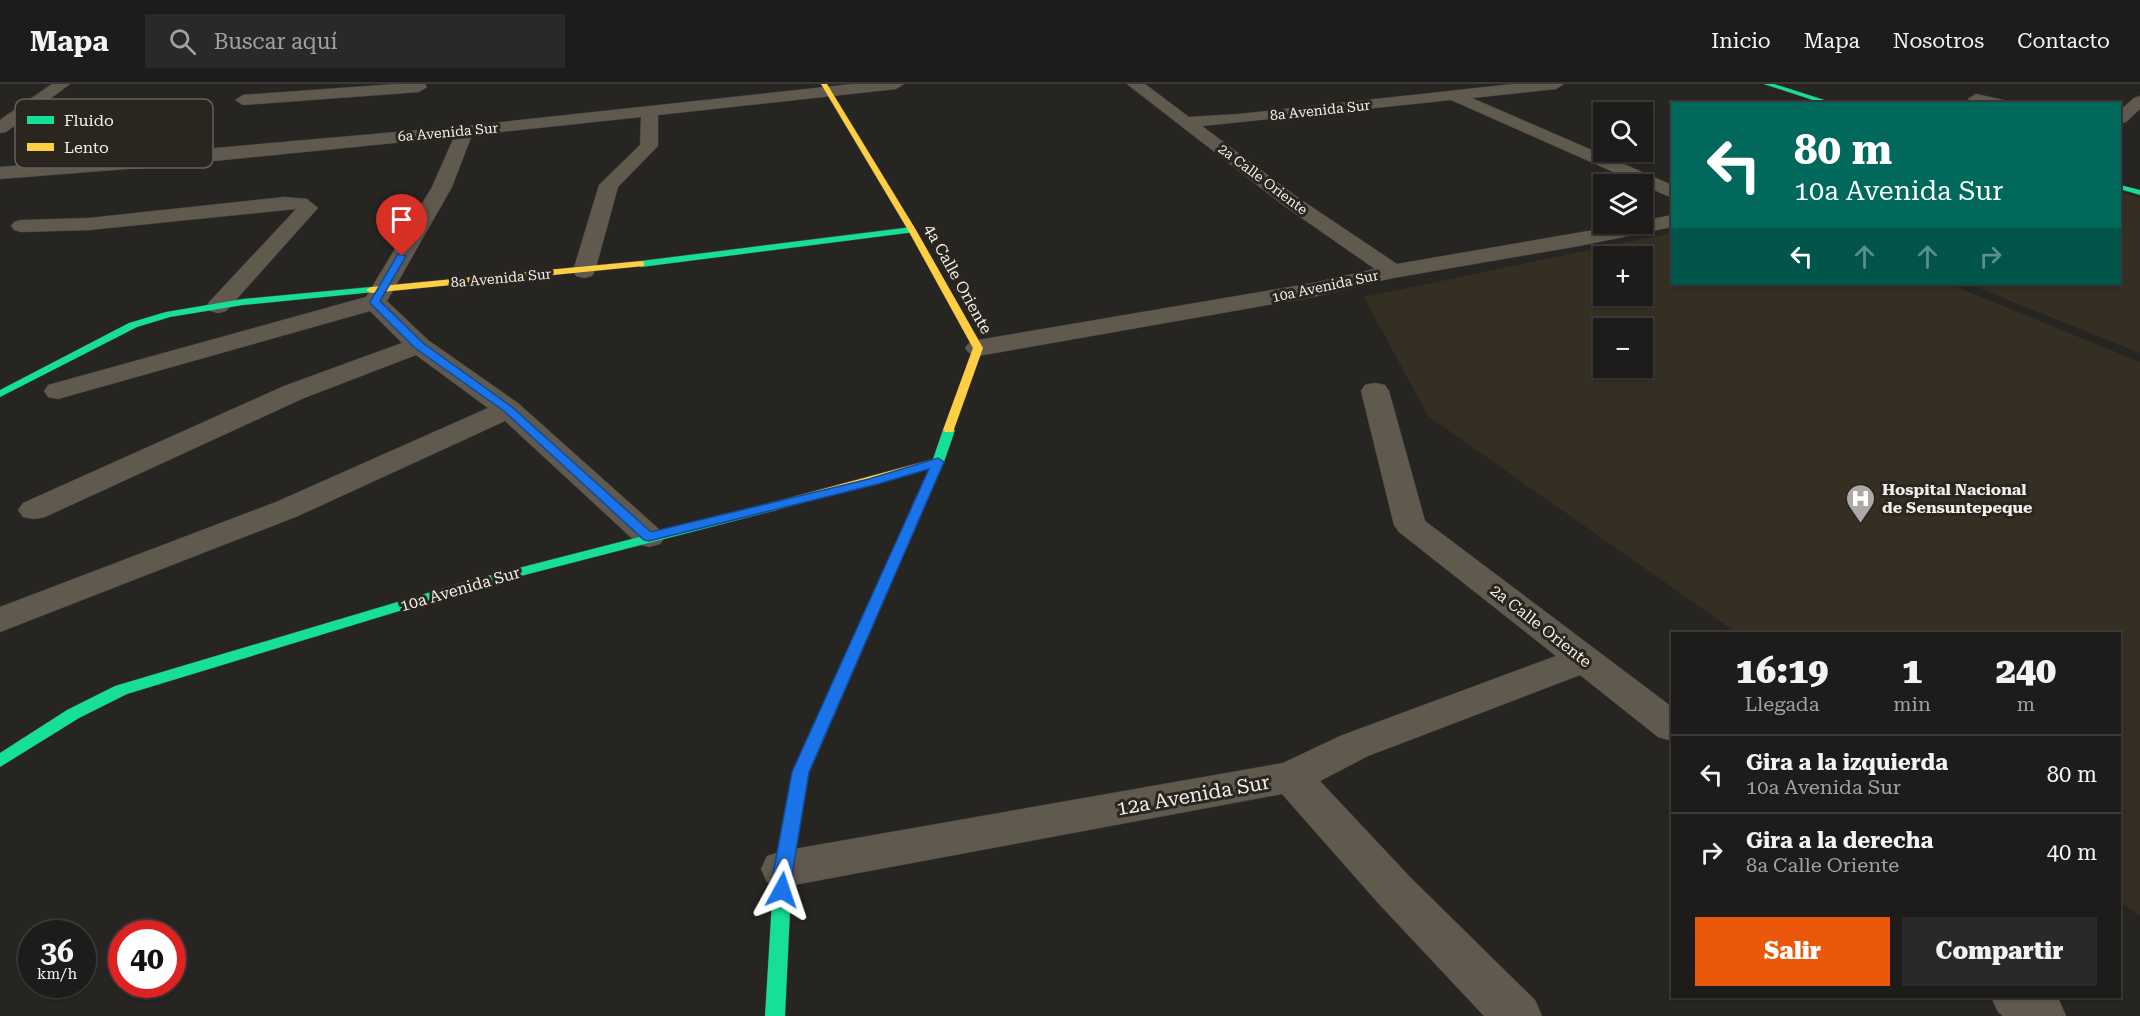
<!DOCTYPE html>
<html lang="es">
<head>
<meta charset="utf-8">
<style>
  body { margin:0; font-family:"Roboto Serif",serif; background:#2a2927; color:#f1f3f6; height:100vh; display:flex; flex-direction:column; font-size:22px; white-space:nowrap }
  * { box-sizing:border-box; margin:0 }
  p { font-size:20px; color:#a0a1a2 }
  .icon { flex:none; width:33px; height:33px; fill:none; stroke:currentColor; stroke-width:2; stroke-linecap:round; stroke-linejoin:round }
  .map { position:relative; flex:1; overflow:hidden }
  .details { position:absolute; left:1671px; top:548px; width:450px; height:366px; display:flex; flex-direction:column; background:#1d1c1a; border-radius:0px; box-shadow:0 2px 4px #0004,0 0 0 2px #3b3a39 }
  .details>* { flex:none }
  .banner { position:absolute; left:1671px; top:18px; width:450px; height:183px; border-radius:0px; box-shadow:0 2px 4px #0004,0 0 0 2px #3b3a39; background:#00695c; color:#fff; overflow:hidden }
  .controls { position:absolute; left:1593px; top:18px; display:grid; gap:12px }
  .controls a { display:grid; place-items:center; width:60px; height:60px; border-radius:0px; background:#1d1c1a; box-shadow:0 2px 4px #0004,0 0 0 2px #3b3a39; font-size:30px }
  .speed { position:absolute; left:18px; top:836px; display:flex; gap:12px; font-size:30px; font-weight:700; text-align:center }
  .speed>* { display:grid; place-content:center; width:78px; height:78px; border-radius:50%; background:#1d1c1a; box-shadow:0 2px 4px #0004,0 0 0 2px #3b3a39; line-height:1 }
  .speed small { font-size:15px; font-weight:400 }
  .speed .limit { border:9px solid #d22; background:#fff; color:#111 }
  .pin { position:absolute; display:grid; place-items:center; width:51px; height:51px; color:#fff; margin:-62px -26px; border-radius:50% 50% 50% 0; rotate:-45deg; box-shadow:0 0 6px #0007 }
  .pin .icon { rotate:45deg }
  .me { position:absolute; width:66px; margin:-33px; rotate:5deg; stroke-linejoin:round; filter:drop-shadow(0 0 4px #0008) }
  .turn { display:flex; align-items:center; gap:21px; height:126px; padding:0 24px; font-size:27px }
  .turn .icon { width:78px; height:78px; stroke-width:2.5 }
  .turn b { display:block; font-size:42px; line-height:51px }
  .lanes { display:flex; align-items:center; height:57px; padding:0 24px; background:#0003; justify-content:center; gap:30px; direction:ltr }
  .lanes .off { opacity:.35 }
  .eta { display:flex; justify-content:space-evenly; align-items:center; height:102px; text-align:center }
  .eta b { font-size:36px; font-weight:800; line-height:42px }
  .cta { display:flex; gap:12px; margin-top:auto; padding:12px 24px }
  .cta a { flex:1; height:69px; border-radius:0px; background:#ea580c; color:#fff; font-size:24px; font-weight:800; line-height:69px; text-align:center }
  .cta a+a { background:#2a2927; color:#f1f3f6 }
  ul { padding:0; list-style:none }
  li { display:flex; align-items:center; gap:18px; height:78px; padding:0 24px; border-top:2px solid #3b3a39 }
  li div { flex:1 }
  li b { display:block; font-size:22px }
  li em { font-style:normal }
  header { display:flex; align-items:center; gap:36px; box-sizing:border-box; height:84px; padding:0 30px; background:#1d1c1a; border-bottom:2px solid #3b3a39 }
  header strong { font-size:28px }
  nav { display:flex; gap:33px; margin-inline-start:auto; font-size:21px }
  .search { width:420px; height:54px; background:#2a2927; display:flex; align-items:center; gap:15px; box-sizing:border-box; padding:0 21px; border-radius:0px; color:#a0a1a2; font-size:22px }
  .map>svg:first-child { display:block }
  .built { fill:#352e23; fill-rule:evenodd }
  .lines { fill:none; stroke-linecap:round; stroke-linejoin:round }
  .street-casing { stroke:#43413f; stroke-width:1 }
  .fast-casing { stroke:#43413f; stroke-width:1 }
  .slow-casing { stroke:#43413f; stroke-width:1 }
  .street { fill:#5f594e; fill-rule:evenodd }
  .fast { fill:#16e098; fill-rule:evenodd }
  .slow { fill:#ffcf43; fill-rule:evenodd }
  .route { fill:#1a73e8; stroke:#114b97; stroke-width:1.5 }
  .labels { text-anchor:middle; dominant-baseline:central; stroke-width:6; stroke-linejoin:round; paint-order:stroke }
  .far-street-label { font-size:14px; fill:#f2efeb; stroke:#2a261f }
  .street-label { font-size:16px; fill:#f2efeb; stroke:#2a261f }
  .poi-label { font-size:16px; font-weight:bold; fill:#f2efeb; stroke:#2a261f; text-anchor:start }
  .near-street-label { font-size:20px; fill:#f2efeb; stroke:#2a261f }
  .key { fill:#2a261f; stroke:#66625c; stroke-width:1.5 }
  .key-label { font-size:16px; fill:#f2efeb }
</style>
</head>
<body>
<header>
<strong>Mapa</strong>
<div class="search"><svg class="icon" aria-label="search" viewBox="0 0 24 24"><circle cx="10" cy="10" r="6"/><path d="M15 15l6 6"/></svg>Buscar aquí</div>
<nav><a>Inicio</a><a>Mapa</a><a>Nosotros</a><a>Contacto</a></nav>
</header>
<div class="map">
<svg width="2140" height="932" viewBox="0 0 2140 932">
  <rect width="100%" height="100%" fill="#272522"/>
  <!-- built -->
  <path class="built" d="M2120,108l20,6v155l-171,-69h151z
    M1672,149v51h277l191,78v554l-20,-14v-269h-383l-309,-217 -64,-119zM1604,172h38v40h-38zM1604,244h38v40h-38z"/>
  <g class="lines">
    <defs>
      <path id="street" d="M52,0h18l-64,48 -6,1v-13z
        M396,0h29l2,3 -8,5 -176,13 -8,-5 8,-5z
        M853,0h51l-8,5 -238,26v31l-40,41 -23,84 -3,5 -8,2 -8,-2 -3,-5 26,-86 41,-40 1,-28 -169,18 -20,52 -65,114 41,39 90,63 142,127 5,7 -5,7 -11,3 -11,-3 -133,-123 -207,95 -298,116v-25l276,-105 212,-94 -72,-53 -112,43 -259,119 -11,2 -11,-2 -5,-7 5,-7 261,-117 118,-43 -32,-32 -312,88 -10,-2 -4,-6 4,-6 318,-88 66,-110 22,-50 -290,29 -164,13v-12l465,-41z
        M1127,0h18l44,33 50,-3 274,-30h51l-8,5 -84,9 200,87v13l-221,-98 -249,26 95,71 100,67 232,-40h13v-3l30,-6v12l-93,19 -186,32 -80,19 -335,59 -9,-3 -4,-5 4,-5 9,-3 335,-57 62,-14 -92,-64z
        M1976,10l32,7 2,3 -40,-2 -2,-3z
        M2140,12v13l-14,13 -6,1v-13l14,-12z
        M285,113l22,2 11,9 -92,103 -8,2 -8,-2 -4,-5 4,-5 86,-92 -207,21 -68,2 -7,-2 -3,-4 3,-4 7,-2 68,-2z
        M1375,299l10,2 4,6 36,130 247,186v34l-14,-4 -78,-62 -212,81 -48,25 90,96 125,123 7,16h-58l-106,-113 -96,-109 -499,93 -16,-5 -6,-13 6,-13 16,-5 500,-88 57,-27 216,-80 -157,-124 -5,-7 -33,-134 4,-6z
        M1991,912h63l5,4 7,16h-63l-5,-4z"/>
      <path id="fast" d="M1764,0h10l63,20h-12z
        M2120,101l20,5v5l-20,-6z
        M912,143l4,3 -1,2 -274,35 -5,-3 5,-3z
        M371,203l3,1v4l-131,13 -73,12 -33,10 -137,70v-7l129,-67 37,-11 77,-13z
        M949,343l6,3 -11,32 -135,311 -17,96 -7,147h-20l9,-147 19,-96 139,-311 11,-32z
        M772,419l6,4 -1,3 -299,77 -351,107 -48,24 -79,49v-14l67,-43 48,-24 353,-105z"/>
      <path id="slow" d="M821,0h6l89,146 67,118 -30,84h-8l-2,-2 30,-82 -65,-118z
        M641,177l3,1v4l-273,27 -5,-3 5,-3z
        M938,374l6,4 -2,3 -170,46 -6,-4 1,-3z"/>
    </defs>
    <!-- street casing -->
    <use href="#street" class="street-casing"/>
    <!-- fast casing -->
    <use href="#fast" class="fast-casing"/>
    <!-- slow casing -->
    <use href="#slow" class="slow-casing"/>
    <!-- street -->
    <use href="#street" class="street"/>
    <!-- fast -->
    <use href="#fast" class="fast"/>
    <!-- slow -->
    <use href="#slow" class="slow"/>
  </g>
  <!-- route -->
  <path class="route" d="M398,170l8,2 -26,45 43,42 89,64 139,125 218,-53 69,-21 6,4 -135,310 -16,97 -1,21 -3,6 -7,2 -7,-2 -2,-6 1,-21 18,-97 137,-303 -51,15 -229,57 -5,-1 -140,-129 -89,-63 -44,-44 -1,-2z"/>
  <!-- icons -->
  <defs>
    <symbol id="hospital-pin" viewBox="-11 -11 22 30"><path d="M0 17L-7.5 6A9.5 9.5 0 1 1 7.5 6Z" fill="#aba8a5" stroke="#2a261f"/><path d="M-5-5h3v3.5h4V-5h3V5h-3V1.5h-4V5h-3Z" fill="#fff"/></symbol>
  </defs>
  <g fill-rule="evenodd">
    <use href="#hospital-pin" x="1844" y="398" width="33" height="45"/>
  </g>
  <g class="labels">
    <!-- far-street labels -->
    <g class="far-street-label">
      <text transform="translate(1320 26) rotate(-6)">8a Avenida Sur</text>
      <text transform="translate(448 48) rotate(-5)">6a Avenida Sur</text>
      <text transform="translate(1263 95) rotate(37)">2a Calle Oriente</text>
      <text transform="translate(501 194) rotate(-5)">8a Avenida Sur</text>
      <text transform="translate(1325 202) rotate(-12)">10a Avenida Sur</text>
    </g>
    <!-- street labels -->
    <g class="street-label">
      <text transform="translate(958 195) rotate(61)">4a Calle Oriente</text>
      <text transform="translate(460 505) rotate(-16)">10a Avenida Sur</text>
      <text transform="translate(1541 542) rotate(38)">2a Calle Oriente</text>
    </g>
    <!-- poi labels -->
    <g class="poi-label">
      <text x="1882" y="405">Hospital Nacional<tspan x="1882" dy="18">de Sensuntepeque</tspan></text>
    </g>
    <!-- near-street labels -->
    <g class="near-street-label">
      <text transform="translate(1193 711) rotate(-10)">12a Avenida Sur</text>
    </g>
  </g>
  <!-- legend -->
  <rect x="15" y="15" width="198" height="69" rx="9" class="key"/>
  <rect x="27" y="32" width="27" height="8" fill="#16e098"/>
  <rect x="27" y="59" width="27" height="8" fill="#ffcf43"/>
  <g class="key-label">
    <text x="64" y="42">Fluido</text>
    <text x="64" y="69">Lento</text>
  </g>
</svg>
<div class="controls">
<a><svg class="icon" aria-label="search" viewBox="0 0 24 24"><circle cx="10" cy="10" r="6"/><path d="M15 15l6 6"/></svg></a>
<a><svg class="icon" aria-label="layers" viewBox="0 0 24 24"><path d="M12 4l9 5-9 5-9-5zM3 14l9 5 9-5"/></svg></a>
<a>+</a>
<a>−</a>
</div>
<div class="speed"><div>36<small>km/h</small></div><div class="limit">40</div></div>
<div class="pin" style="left:402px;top:172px;background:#d93025"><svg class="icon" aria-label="arrive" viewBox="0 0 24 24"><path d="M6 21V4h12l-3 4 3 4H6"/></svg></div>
<svg class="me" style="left:782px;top:806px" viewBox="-20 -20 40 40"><path d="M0-17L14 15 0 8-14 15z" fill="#1a73e8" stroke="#fff" stroke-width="4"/></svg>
<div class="banner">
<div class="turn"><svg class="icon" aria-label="left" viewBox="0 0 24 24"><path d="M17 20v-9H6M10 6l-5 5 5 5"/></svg><div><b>80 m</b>10a Avenida Sur</div></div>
<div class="lanes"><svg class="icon" aria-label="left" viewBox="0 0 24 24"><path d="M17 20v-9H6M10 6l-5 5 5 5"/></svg><svg class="icon off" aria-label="ahead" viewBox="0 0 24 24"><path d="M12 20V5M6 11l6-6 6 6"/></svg><svg class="icon off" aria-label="ahead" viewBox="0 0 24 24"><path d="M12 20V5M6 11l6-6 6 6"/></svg><svg class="icon off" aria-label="right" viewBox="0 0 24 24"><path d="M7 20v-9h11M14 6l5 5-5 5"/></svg></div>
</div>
<section class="details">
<div class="eta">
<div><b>16:19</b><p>Llegada</p></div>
<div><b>1</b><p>min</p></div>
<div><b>240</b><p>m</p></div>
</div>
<ul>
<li><svg class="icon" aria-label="left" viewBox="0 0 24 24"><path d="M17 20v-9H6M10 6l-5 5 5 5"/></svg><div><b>Gira a la izquierda</b><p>10a Avenida Sur</p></div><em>80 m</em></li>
<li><svg class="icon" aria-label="right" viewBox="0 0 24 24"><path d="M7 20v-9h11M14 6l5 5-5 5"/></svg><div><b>Gira a la derecha</b><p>8a Calle Oriente</p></div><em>40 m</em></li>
</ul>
<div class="cta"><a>Salir</a><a>Compartir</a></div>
</section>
</div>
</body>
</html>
